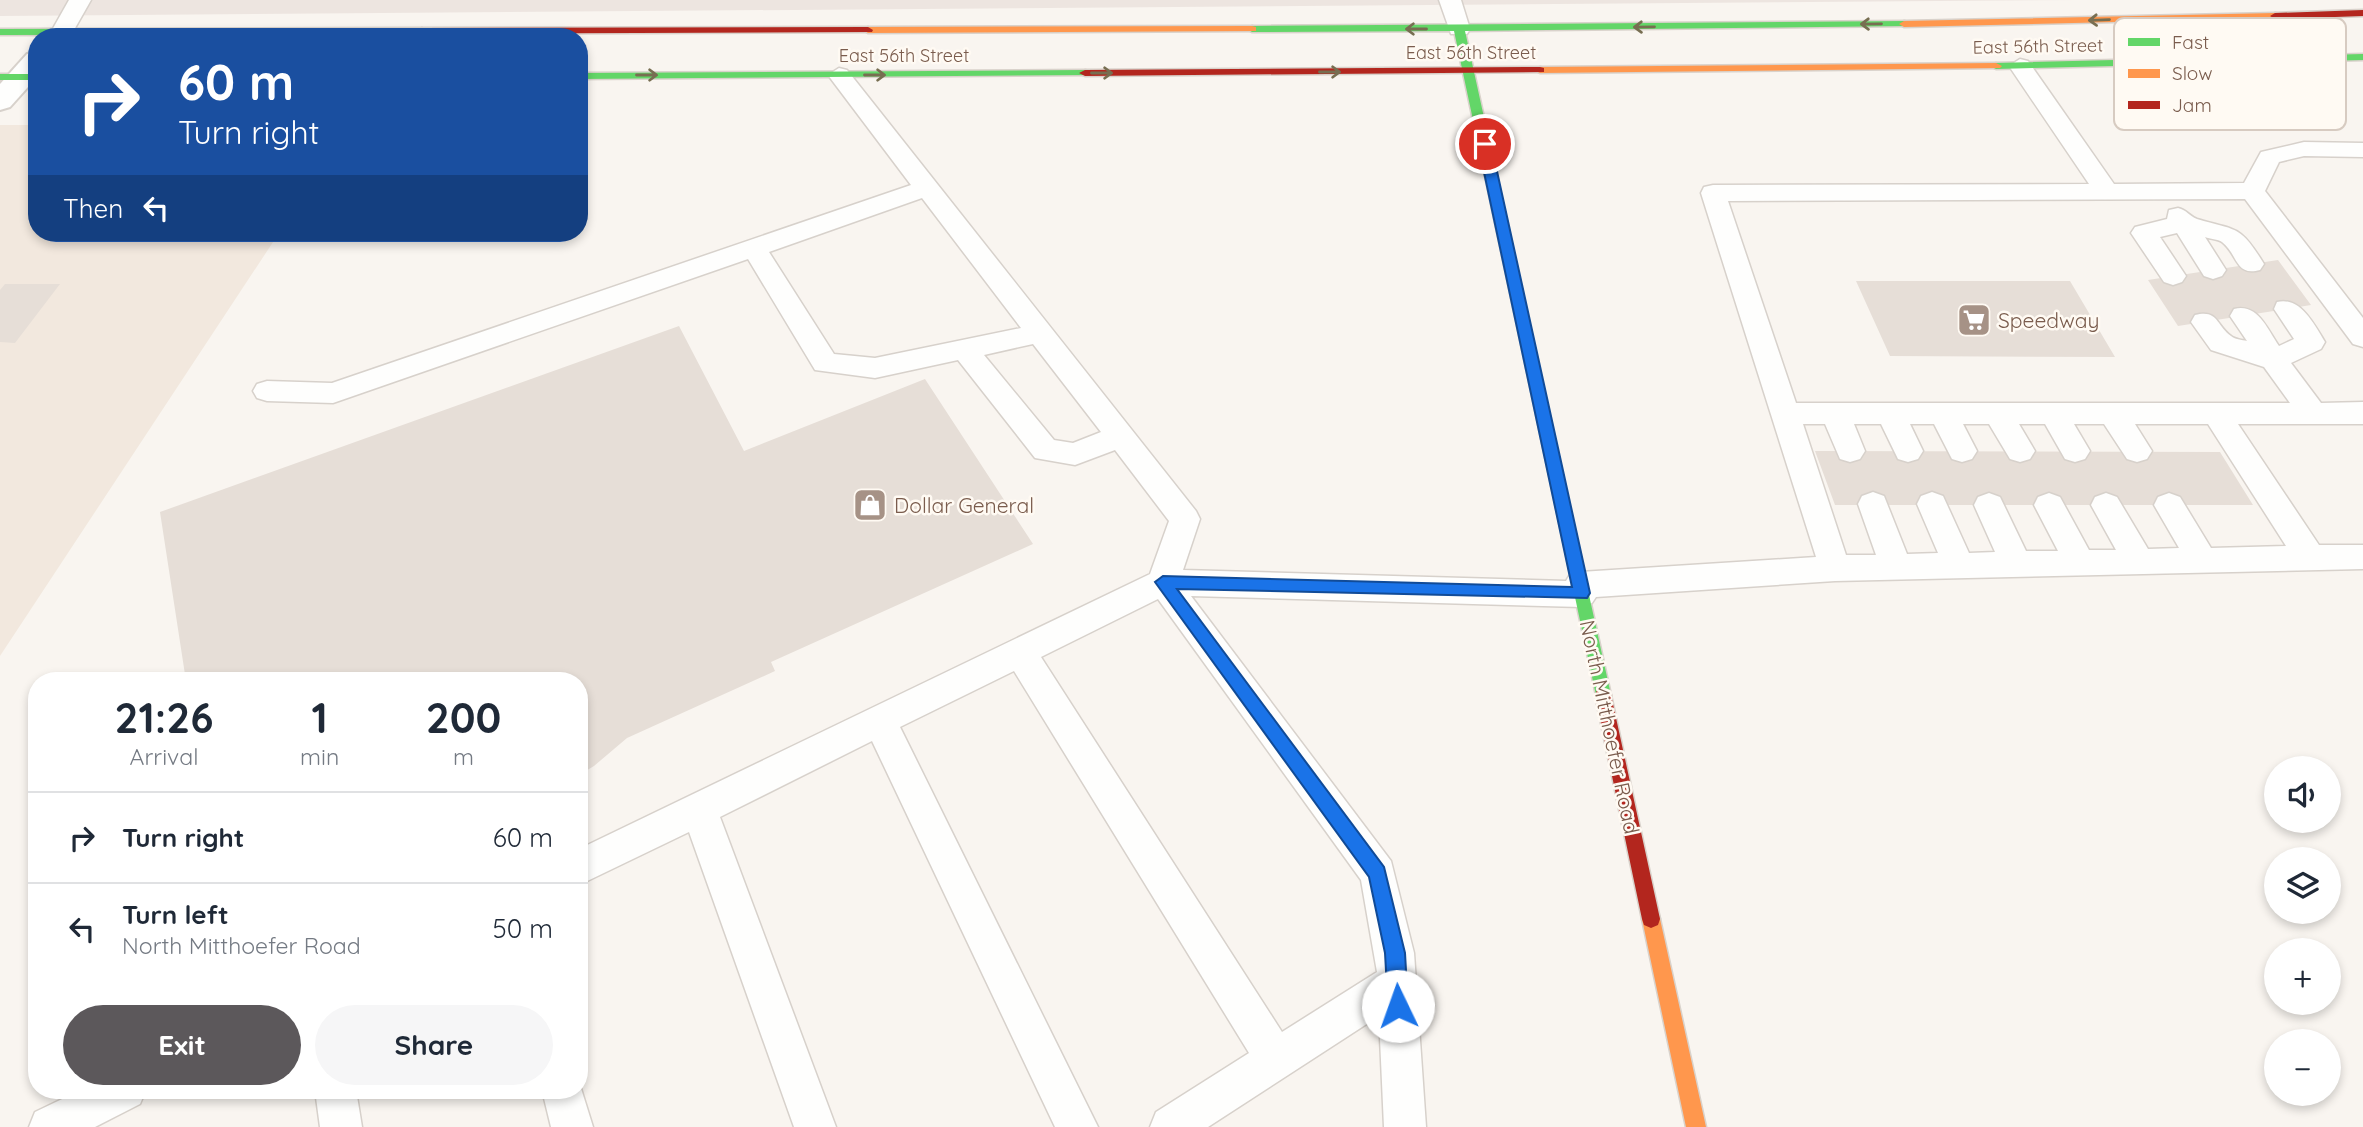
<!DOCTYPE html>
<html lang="en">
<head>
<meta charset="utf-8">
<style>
  body { margin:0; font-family:Quicksand,sans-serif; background:#f6f6f7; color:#1f2937; height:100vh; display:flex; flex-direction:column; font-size:26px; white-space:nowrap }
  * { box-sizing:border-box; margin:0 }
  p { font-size:23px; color:#747a83 }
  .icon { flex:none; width:38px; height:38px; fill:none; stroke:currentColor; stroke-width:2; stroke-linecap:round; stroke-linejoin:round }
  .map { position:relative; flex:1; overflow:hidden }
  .drawer { position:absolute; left:28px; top:672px; width:560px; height:427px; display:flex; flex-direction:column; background:#fff; border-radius:28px; box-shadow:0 4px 10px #0003 }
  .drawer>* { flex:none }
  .hud { position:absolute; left:28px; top:28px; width:560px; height:214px; border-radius:28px; box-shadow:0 4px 10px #0003; background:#1a4fa0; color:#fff; overflow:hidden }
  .buttons { position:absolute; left:2264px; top:756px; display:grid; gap:14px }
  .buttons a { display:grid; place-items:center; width:77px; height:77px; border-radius:50%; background:#fff; box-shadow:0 4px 10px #0003; font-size:35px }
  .pin { position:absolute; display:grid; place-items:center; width:60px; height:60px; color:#fff; margin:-30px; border:4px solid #fff; border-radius:50%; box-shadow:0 2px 7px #0007 }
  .me { position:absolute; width:77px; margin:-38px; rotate:357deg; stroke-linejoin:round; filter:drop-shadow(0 0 5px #0008) }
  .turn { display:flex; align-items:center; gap:24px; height:147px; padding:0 35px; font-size:32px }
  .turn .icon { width:91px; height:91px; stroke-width:2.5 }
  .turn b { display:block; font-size:49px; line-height:60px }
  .then { display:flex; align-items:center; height:66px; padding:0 35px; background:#0003; gap:14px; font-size:26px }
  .eta { display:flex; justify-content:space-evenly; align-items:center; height:119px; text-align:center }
  .eta b { font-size:42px; font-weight:700; line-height:49px }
  .primary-button { display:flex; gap:14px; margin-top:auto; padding:14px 35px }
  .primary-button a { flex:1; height:80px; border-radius:42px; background:#5c585b; color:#fff; font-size:28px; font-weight:700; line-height:80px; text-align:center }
  .primary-button a+a { background:#f6f6f7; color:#1f2937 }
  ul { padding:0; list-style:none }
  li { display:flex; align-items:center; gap:21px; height:91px; padding:0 35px; border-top:2px solid #e0e1e3 }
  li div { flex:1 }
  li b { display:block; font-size:26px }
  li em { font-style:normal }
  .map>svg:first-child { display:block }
  .residential { fill:#f2e8de }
  .industrial { fill:#ede5e0 }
  .building { fill:#e6ded7 }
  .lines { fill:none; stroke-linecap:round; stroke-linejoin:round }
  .lane-casing { stroke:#d7d1cb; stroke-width:3 }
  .street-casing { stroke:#d7d1cb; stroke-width:4 }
  .fast-casing { stroke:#d9d2cb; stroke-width:3 }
  .slow-casing { stroke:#d9d2cb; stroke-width:3 }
  .jam-casing { stroke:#d9d2cb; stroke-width:3 }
  .lane { fill:#fefefd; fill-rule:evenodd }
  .street { fill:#fefefd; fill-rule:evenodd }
  .fast { fill:#63d668; fill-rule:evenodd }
  .slow { fill:#ff974d; fill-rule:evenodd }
  .jam { fill:#b3261e; fill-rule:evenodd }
  .oneway { stroke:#776e51 }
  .route { fill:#1a73e8; stroke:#114b97; stroke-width:2 }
  .labels { text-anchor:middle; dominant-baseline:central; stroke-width:5; stroke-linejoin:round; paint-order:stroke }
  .far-street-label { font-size:18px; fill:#7a5c4d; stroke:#fffaf3 }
  .poi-label { font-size:21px; fill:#7a5c4d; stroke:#fffaf3; text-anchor:start }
  .street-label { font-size:21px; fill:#7a5c4d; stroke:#fffaf3 }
  .key { fill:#fffaf3; stroke:#d7cbc1; stroke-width:2 }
  .key-label { font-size:19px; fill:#7a5c4d }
</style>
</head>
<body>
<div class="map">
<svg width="2363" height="1127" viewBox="0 0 2363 1127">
  <rect width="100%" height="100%" fill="#f9f5f0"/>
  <!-- residential -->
  <path class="residential" d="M0,125h37v108h242l-279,423z"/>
  <!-- industrial -->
  <path class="industrial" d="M0,0h2077l-2077,16z"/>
  <!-- building -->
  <path class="building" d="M2278,260l33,45 -133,21 -30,-46z
    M1856,281h214l45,76 -225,-1z
    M5,284h55l-45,59 -15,-1v-52z
    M679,326l65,125 181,-72 108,165 -262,118 4,9 -148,67 -33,28 -15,9v-94h-393l-26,-169z
    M1815,451l405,1 33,53h-418z"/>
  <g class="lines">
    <defs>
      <path id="lane" d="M69,0h22l-21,37h-16l-3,-5z
        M1439,0h22l9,29 -3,5h-16z
        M2020,59l8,2 86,123 130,-1 17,-31 43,-10 59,1v14l-59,-1 -25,6 -14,29 98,127v29l-10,-3 -108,-145 -517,2 68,202h494l-26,-36 -53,-17 -20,-28 4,-7c23,-6 21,10 36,21 3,3 11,4 16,5l-17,-25 4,-7c24,-6 33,20 45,37l15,-7 -20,-30 3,-7c23,-6 37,22 48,40l-4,7 -30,14 30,40 42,-1v22h-125l81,121h44v24l-528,12 -239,16 -4,6 -11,4 -390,-11 200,265 23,92 12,174h-42l-5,-111 -171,111h-58l6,-15 93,-59 -235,-382 -114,56 198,400h-43l-183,-386 -152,76 116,310h-42l-105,-295 -110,53v-36l571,-275 19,-53 -54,-71 -40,15 -40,-7 -77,-98 -83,18 -60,-8 -67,-111 -415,144 -66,-2 -10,-3 -4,-7 4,-7 10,-3 65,2 579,-198 -83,-110 11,-7 8,2 349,441 4,8 -17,51 383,11 3,-5 11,-4 236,-15 -115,-364 3,-6 9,-2 376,-1 -80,-118zM922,198l99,130 -146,30 -41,-4 -65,-102zM1033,344l68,88 -28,11 -19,-3 -70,-85zM1803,424h22l15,35 10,3 10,-3 5,-8 -11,-27h27l17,35 10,3 10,-3 5,-8 -13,-27h24l18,35 10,3 10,-3 5,-8 -14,-27h26l21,35 10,3 10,-3 5,-8 -16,-27h26l20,35 10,3 10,-3 5,-8 -16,-27h30l23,35 10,3 10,-3 5,-8 -17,-27h73l78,122 -75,2 -31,-51 -11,-4 -11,4 -4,8 25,43 -31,1 -31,-52 -11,-4 -11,4 -4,8 25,45h-27l-29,-53 -11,-4 -11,4 -4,8 24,46h-32l-26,-54 -11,-4 -11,4 -4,8 21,47 -26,1 -26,-57 -11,-4 -11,4 -4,8 21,49 -31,1 -23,-58 -11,-4 -11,4 -4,8 18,51h-30zM1158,599l203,281 16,92 -95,60 -241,-375z
        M2178,208c9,2 11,8 19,11 41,12 43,6 67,45l-4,6c-25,7 -22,-16 -38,-28 -4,-3 -12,-3 -17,-5l21,33 -4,6 -9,3 -9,-3 -27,-43 -17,4 26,39 -4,6 -9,3 -9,-3 -33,-49 4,-6 32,-8 2,-9z
        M579,1082l14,45h-42l-9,-37h37z
        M81,1090h65l-6,14 -45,23h-66l6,-15z
        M315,1090h41l6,37h-42z"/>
      <path id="street" d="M37,52v25l-27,30 -10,3v-26l27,-30z"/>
      <path id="fast" d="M1904,21l4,1v4l-443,5 146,664 -2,5 -6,2 -6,-2 -143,-669 -202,1 -5,-3 5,-3z
        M0,29l422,-1 5,3 -5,3 -422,1z
        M2363,54v6l-367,9 -6,-3 6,-3z
        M1085,70l4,1v4l-510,4v-6z
        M0,74h37v6h-37z"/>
      <path id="slow" d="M2275,13l4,1v4l-375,9 -5,-3 5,-3z
        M1252,26l4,1v4l-388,2 -5,-3 5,-3z
        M1996,63l6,3 -2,2 -460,5 -6,-3 6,-3z
        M1651,910l7,3 2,6 46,208h-20l-44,-208 2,-6z"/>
      <path id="jam" d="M2363,10v6l-88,3 -5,-3 5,-3z
        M868,27l5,3 -1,2 -450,2 -5,-3 5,-3z
        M1540,67l4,1v4l-459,4 -6,-3 6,-3z
        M1603,688l6,2 2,5 49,224 -2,6 -7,3 -7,-3 -2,-6 -47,-224 2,-5z"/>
    </defs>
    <!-- lane casing -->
    <use href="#lane" class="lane-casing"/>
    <!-- street casing -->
    <use href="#street" class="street-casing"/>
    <!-- fast casing -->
    <use href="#fast" class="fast-casing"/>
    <!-- slow casing -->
    <use href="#slow" class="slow-casing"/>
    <!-- jam casing -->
    <use href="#jam" class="jam-casing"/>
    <!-- lane -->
    <use href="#lane" class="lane"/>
    <!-- street -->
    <use href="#street" class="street"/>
    <!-- fast -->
    <use href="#fast" class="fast"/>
    <!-- slow -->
    <use href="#slow" class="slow"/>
    <!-- jam -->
    <use href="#jam" class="jam"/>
  </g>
  <!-- one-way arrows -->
  <defs><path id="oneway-shaft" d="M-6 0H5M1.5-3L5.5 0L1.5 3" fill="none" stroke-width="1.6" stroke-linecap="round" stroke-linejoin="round" transform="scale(1.75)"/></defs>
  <g class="oneway">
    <use href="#oneway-shaft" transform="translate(2099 20) rotate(178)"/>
    <use href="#oneway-shaft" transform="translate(1871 24) rotate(179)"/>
    <use href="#oneway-shaft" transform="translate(1644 27) rotate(179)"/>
    <use href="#oneway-shaft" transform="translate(1416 29) rotate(180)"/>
    <use href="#oneway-shaft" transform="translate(1330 72)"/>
    <use href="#oneway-shaft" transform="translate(1102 73)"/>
    <use href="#oneway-shaft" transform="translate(647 75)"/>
    <use href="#oneway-shaft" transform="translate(875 75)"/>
  </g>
  <!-- route -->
  <path class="route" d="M1485,140l6,4 99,449 -3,5 -410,-9 207,278 21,86 3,53 -3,7 -7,3 -7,-3 -3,-7 -3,-53 -16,-76 -214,-295 8,-6 409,11 -94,-443z"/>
  <!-- icons -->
  <defs>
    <symbol id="supermarket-square" viewBox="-11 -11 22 22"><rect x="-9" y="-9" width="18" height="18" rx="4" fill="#a69286" stroke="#fffaf3"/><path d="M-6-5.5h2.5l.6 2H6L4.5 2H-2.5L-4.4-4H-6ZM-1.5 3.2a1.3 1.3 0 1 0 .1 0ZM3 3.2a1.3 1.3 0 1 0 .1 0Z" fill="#fff"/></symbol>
    <symbol id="shop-square" viewBox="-11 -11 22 22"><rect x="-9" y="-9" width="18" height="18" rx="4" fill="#a69286" stroke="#fffaf3"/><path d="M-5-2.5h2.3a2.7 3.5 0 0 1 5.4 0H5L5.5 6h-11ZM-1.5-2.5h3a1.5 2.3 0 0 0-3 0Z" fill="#fff"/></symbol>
  </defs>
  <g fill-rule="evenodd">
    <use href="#supermarket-square" x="1955" y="301" width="38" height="38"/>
    <use href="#shop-square" x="851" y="486" width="38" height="38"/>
  </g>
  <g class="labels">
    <!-- far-street labels -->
    <g class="far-street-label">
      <text transform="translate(2038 46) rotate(-1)">East 56th Street</text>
      <text x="1471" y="52">East 56th Street</text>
      <text x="904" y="55">East 56th Street</text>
    </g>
    <!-- poi labels -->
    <g class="poi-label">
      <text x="1998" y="320">Speedway</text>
      <text x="894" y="505">Dollar General</text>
    </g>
    <!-- street labels -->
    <g class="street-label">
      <text transform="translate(1610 727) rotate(78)">North Mitthoefer Road</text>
    </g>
  </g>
  <!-- legend -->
  <rect x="2114" y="18" width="232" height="112" rx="10" class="key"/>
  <rect x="2128" y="38" width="32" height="8" fill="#63d668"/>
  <rect x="2128" y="69" width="32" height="9" fill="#ff974d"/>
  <rect x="2128" y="101" width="32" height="8" fill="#b3261e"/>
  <g class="key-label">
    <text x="2172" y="49">Fast</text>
    <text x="2172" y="80">Slow</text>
    <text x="2172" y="112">Jam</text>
  </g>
</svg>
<div class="buttons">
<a><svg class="icon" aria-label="sound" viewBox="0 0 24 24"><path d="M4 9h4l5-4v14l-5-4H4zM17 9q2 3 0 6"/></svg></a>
<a><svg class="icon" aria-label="layers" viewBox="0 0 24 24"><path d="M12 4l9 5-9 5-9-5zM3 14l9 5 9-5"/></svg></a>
<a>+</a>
<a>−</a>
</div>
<div class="pin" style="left:1485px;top:144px;background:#d93025"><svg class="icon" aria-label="arrive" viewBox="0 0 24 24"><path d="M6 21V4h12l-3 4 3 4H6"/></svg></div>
<svg class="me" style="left:1398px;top:1006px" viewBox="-20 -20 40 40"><circle r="19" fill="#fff"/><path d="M0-13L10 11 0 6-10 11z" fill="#1a73e8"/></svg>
<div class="hud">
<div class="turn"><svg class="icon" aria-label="right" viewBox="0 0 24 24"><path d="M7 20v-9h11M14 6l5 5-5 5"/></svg><div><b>60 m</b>Turn right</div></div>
<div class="then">Then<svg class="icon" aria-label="left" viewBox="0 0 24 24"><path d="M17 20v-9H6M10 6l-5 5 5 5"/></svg></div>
</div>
<section class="drawer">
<div class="eta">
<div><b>21:26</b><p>Arrival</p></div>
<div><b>1</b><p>min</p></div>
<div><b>200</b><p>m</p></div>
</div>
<ul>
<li><svg class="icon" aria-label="right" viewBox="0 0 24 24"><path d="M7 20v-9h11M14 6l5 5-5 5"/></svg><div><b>Turn right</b></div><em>60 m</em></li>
<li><svg class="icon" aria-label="left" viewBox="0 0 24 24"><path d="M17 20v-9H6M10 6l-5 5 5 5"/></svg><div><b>Turn left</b><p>North Mitthoefer Road</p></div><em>50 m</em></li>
</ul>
<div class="primary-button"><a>Exit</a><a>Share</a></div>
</section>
</div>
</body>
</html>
